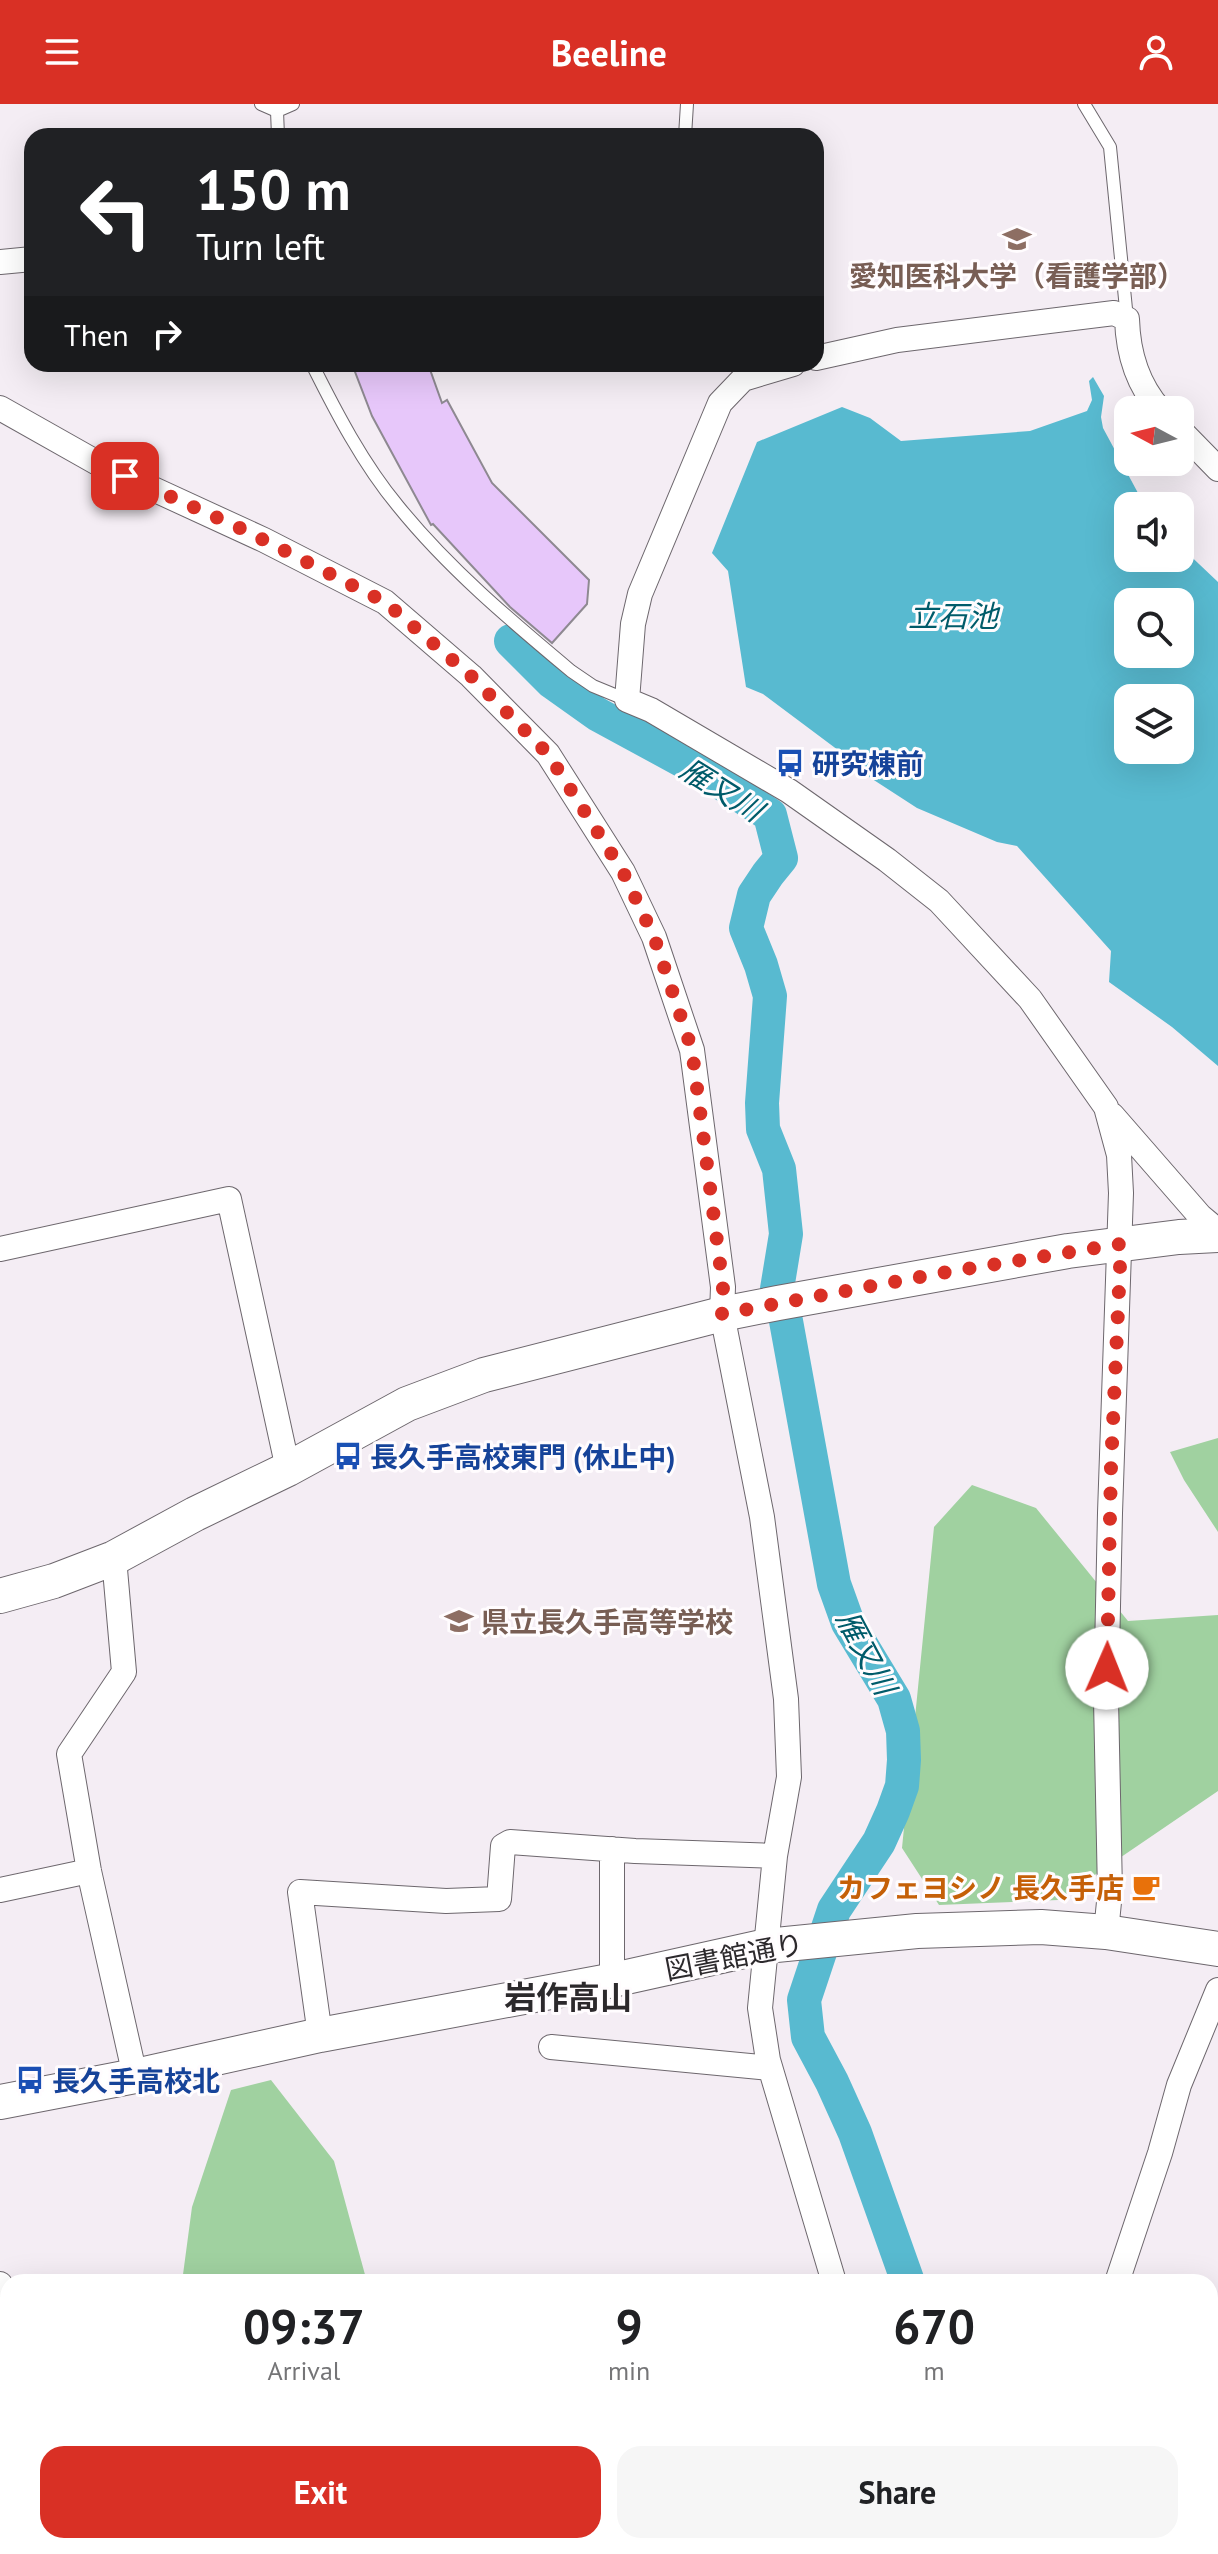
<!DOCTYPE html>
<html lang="en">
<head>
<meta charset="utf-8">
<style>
  body { margin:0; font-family:"PT Sans","Noto Sans JP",sans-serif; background:#f6f6f6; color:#202124; height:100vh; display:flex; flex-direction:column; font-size:30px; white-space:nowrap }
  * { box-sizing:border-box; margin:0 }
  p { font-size:26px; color:#757577 }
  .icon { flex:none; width:44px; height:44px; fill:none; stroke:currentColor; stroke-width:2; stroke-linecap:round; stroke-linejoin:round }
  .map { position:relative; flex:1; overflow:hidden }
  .details { position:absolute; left:0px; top:2170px; width:1218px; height:280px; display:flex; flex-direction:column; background:#fff; border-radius:24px 24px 0 0; box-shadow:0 8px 32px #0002 }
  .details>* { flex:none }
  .guide { position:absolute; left:24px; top:24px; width:800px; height:244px; border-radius:24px; box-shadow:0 8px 32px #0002; background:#202124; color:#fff; overflow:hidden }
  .needle { width:52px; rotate:277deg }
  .controls { position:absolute; left:1114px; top:292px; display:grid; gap:16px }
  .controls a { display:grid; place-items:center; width:80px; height:80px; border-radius:16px; background:#fff; box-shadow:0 8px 32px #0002; font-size:40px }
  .pin { position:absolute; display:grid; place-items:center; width:68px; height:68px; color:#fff; margin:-34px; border-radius:16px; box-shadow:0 4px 12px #0006 }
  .me { position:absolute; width:88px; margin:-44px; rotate:1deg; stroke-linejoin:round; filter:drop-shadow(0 0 6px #0008) }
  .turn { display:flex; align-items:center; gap:28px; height:168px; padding:0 40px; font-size:36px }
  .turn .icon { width:104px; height:104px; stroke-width:2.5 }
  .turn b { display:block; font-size:56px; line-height:68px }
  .then { display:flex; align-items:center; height:76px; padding:0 40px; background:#0003; gap:16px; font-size:30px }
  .eta { display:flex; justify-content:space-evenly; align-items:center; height:136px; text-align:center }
  .eta b { font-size:48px; font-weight:600; line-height:56px }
  .cta { display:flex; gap:16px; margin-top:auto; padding:16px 40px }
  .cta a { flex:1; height:92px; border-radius:24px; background:#d93025; color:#fff; font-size:32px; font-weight:600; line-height:92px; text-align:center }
  .cta a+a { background:#f6f6f6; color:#202124 }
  header { display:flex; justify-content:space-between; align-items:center; height:104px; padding:0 40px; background:#d93025; color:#fff; font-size:36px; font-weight:600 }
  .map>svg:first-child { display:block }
  .green { fill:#a0d1a0 }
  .water { fill:#58bad0; fill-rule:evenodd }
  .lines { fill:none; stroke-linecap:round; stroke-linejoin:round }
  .river { stroke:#58bad0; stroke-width:34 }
  .building { fill:#e7c7fa; stroke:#8e8991; stroke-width:2 }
  .lane-casing { stroke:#6d676d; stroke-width:14 }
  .street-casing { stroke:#6d676d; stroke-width:26 }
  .secondary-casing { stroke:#6d676d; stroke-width:36 }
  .lane { stroke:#fff; stroke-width:12 }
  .street { stroke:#fff; stroke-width:24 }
  .secondary { stroke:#fff; stroke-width:34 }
  .route { stroke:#d93025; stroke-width:14; stroke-dasharray:0 25.2 }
  .labels { text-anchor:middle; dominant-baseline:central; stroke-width:6; stroke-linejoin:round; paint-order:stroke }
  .education-label { font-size:28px; font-weight:bold; fill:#785e54; stroke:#fffcfe }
  .transit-label { font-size:28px; font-weight:bold; fill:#164399; stroke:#fffcfe; text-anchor:start }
  .food-label { font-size:28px; font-weight:bold; fill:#c56008; stroke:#fffcfe; text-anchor:end }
  .street-label { font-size:28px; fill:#2c292c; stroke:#fffcfe }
  .water-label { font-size:30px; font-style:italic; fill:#005b6a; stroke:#fffcfe }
  .quarter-label { font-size:32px; font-weight:bold; fill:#2c292c; stroke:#fffcfe }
</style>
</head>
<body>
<header><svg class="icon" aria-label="menu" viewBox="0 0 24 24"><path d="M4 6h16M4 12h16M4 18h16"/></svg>Beeline<svg class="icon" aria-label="person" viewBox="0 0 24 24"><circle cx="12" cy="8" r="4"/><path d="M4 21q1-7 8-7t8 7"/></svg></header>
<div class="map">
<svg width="1218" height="2450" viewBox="0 0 1218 2450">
  <rect width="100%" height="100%" fill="#f4edf4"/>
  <!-- green -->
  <path class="green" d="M1218,1334v94l-34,-52 -14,-28z
    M972,1381l64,23 92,113 90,-6v176l-160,109 -119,5 -37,-57 32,-321z
    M271,1976l63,81 33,121h-185l10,-75 39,-117z
    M227,2442h156l-1,8h-151z"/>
  <!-- water -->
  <path class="water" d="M1093,273l11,19 -3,21 2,11 42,78h-17v52h52v-12l38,36v484l-46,-39 -63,-45 2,-31 -94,-105 -20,-4 -80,-34 -54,-35 -5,-8 -95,-71 -17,-7 -18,-116 -16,-18 45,-111 85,-35 28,11 31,23 129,-10 57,-20 5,-11 -3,-19zM1128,498h52v52h-52zM1128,594h52v52h-52z"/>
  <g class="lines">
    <!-- river -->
    <path class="river" d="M511,537l41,41 45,32 114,62 59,39 11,43 -13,16 -14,21 -8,33 15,37 9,31 -8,107 1,26 16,40 7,65 -9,55
      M786,1217l48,263 14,39 46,76 9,32 1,29 -2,26 -9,25 -14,31 -45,68 -30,90 4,37 24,45 23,51 53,149
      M959,2442l1,8"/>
  </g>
  <!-- building -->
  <path class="building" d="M352,260h76l14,39 5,-3 45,83 97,97 -2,24 -35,39 -42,-36 -77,-83 -2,1 -59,-109z"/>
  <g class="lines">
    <defs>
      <path id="lane" d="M261,0l16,7 16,-7
        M1084,0l26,43 17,172
        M277,7l1,25
        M685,32l2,-32
        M312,260c24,48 51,100 86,142 50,62 112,114 173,165l22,15 34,14"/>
      <path id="street" d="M0,158l32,-3
        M816,254l81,-18 217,-27 13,6c1,35 10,65 33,91
        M793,260l-50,15 -23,24 -80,191 -7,30 -6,76 24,10 138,81 98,69 52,41 91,98 76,108 13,48 2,38 -11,320 -4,186 4,193 -4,40
        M0,304l101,57 163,75 121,62 86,74 77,78 75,118 31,65 38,113 31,237 -1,27 40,203 24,182 3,78 -14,79 -15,152 8,52 66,222
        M1180,326l38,39
        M1112,1011l88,101 18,15
        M0,1145l229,-50 59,270
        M114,1454l10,114 -55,82 20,117 46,205
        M0,1786l89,-19
        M612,1877v-132
        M320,1931l-20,-143 146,9 53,-2 4,-53 7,-4 125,9 140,5
        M551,1943l219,21
        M1117,2178l43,-129 19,-68 39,-95
        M0,2180l8,40
        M1210,2420l8,-14
        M0,2437l8,-1
        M1165,2442l15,8
        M1024,2450l3,-8"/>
      <path id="secondary" d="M0,1492l54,-15 60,-23 81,-44 93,-45 119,-65 77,-29 238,-61 56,-11 290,-52 111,-14 39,-2
        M0,1998l135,-26 185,-41 284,-53 162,-36 151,-15 124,-4 65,5 112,17"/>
    </defs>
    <!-- lane casing -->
    <use href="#lane" class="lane-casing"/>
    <!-- street casing -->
    <use href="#street" class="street-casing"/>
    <!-- secondary casing -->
    <use href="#secondary" class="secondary-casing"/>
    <!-- lane -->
    <use href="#lane" class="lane"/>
    <!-- street -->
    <use href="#street" class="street"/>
    <!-- secondary -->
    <use href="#secondary" class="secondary"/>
  </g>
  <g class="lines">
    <!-- route -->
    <path class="route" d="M125,372l117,53 143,73 86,74 77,78 75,118 31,65 38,113 31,237 -1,27 225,-42 174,-28 -10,223 -4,201"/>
  </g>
  <!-- icons -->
  <defs>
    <symbol id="university-bare" viewBox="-9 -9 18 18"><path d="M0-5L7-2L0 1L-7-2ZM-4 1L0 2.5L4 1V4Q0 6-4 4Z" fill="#8d6e63" stroke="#fffcfe" stroke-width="2.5" paint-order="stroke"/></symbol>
    <symbol id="bus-bare" viewBox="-9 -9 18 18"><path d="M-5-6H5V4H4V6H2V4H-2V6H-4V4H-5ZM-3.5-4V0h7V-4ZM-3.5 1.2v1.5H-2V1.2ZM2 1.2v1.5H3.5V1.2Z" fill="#1a4fb4" stroke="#fffcfe" stroke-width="2.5" paint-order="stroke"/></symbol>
    <symbol id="school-bare" viewBox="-9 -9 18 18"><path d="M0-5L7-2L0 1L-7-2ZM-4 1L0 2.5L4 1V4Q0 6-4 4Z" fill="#8d6e63" stroke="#fffcfe" stroke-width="2.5" paint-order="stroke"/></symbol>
    <symbol id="cafe-bare" viewBox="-9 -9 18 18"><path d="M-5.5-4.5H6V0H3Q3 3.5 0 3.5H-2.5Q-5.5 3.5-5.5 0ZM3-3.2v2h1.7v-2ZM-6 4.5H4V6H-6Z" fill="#e8710a" stroke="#fffcfe" stroke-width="2.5" paint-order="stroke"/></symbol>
  </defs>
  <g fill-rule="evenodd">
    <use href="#university-bare" x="997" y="115" width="40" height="40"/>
    <use href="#bus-bare" x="770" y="639" width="40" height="40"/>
    <use href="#bus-bare" x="328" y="1332" width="40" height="40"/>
    <use href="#school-bare" x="439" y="1497" width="40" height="40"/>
    <use href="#cafe-bare" x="1126" y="1763" width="40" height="40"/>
    <use href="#bus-bare" x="10" y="1956" width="40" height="40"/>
  </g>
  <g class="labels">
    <!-- education labels -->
    <g class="education-label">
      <text x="1017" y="171">愛知医科大学（看護学部）</text>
      <text x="481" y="1517" text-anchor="start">県立長久手高等学校</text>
    </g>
    <!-- transit labels -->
    <g class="transit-label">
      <text x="812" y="659">研究棟前</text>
      <text x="370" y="1352">長久手高校東門 (休止中)</text>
      <text x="52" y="1976">長久手高校北</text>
    </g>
    <!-- food labels -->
    <g class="food-label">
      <text x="1124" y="1783">カフェヨシノ 長久手店</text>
    </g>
    <!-- street labels -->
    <g class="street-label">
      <text transform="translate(734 1852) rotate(-11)">図書館通り</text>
    </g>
    <!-- water labels -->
    <g class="water-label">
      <text x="953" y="511">立石池</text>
      <text transform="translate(722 685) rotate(32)">雁又川</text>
      <text transform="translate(867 1548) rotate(62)">雁又川</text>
    </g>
    <!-- quarter labels -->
    <g class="quarter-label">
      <text x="568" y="1893">岩作高山</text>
    </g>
  </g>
</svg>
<div class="controls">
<a><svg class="needle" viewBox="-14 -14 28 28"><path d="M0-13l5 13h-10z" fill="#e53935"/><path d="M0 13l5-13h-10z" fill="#757577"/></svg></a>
<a><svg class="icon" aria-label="sound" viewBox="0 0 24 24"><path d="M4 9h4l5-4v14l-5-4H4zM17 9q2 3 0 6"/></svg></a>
<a><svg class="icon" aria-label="search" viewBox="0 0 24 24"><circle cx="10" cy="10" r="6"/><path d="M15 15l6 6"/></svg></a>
<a><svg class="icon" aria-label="layers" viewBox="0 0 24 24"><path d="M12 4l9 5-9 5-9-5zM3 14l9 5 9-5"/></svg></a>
</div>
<div class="pin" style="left:125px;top:372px;background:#d93025"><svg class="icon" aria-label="arrive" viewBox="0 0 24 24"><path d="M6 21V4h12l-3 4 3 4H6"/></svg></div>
<svg class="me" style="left:1107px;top:1564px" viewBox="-20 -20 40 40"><circle r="19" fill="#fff"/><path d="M0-13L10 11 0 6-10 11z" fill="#d93025"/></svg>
<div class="guide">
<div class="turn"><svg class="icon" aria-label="left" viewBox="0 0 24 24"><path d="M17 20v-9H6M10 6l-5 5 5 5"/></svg><div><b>150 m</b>Turn left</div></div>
<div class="then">Then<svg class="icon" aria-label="right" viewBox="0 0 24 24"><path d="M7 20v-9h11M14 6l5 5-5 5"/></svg></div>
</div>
<section class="details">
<div class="eta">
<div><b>09:37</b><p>Arrival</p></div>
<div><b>9</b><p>min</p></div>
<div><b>670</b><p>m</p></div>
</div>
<div class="cta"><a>Exit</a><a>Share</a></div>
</section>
</div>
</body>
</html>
